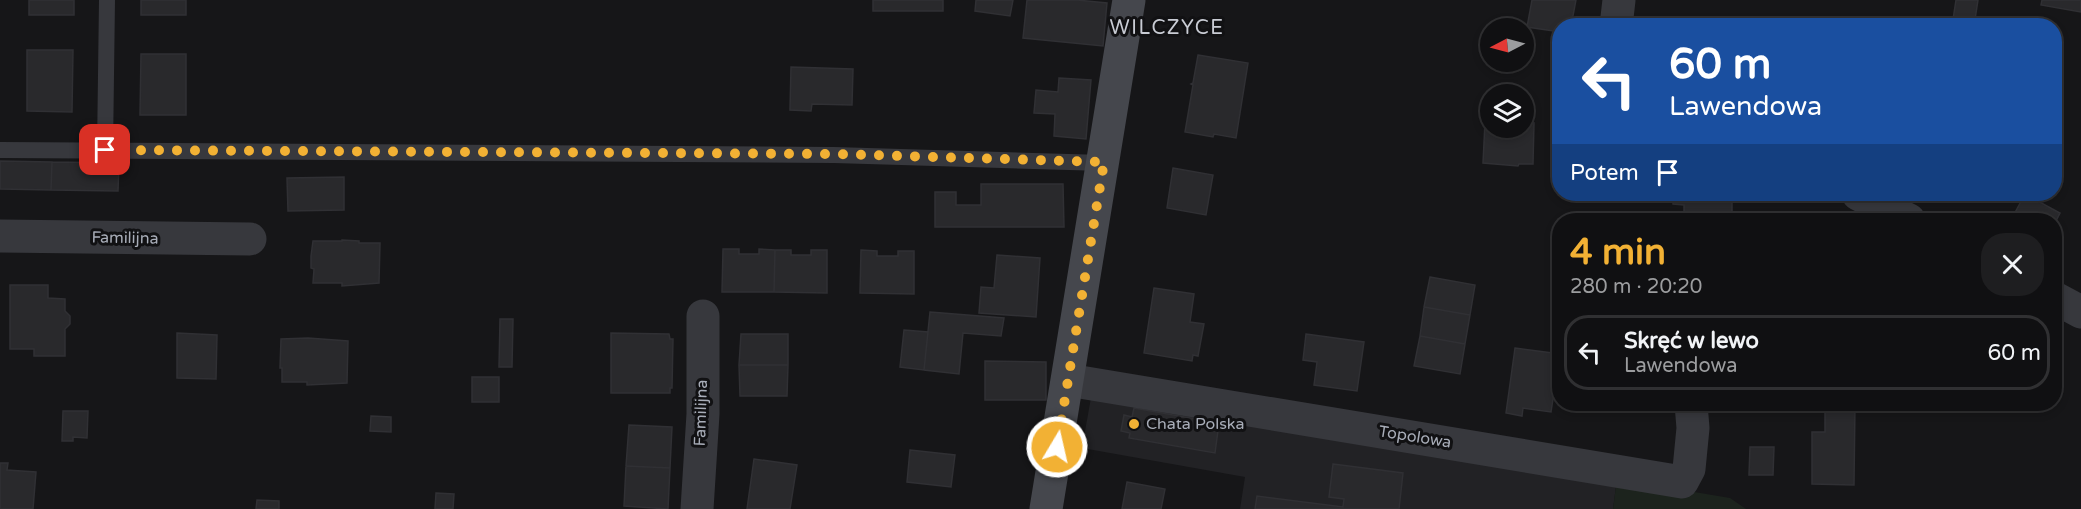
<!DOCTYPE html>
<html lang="pl">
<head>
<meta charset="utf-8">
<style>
  body { margin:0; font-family:"Varela Round",sans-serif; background:#1e1e20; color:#f1f3f6; height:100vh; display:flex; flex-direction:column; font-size:22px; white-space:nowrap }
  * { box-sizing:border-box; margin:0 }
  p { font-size:20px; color:#9c9d9f }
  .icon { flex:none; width:33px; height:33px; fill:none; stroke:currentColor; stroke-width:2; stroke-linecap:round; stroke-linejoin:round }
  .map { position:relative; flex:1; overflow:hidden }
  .details { position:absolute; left:1552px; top:213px; width:510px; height:198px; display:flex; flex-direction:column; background:#101012; border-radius:24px; box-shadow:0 3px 9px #0003,0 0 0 2px #303032 }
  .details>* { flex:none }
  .hud { position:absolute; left:1552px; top:18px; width:510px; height:183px; border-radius:24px; box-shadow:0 3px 9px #0003,0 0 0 2px #303032; background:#1a4fa0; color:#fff; overflow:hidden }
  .needle { width:39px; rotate:264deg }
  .tools { position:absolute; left:1480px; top:18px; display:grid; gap:12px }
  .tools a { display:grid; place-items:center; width:54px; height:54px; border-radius:50%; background:#101012; box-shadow:0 3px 9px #0003,0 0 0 2px #303032; font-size:30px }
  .pin { position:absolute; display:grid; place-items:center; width:51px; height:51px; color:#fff; margin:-26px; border-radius:12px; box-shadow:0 3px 9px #0006 }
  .me { position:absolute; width:66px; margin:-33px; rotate:9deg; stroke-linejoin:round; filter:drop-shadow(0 0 4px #0008) }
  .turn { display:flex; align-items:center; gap:21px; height:126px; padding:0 18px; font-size:27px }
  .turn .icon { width:78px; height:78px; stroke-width:2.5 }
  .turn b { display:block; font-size:42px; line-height:51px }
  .then { display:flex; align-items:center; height:57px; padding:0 18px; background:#0003; gap:12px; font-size:22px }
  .round { display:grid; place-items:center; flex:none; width:63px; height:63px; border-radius:24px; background:#1e1e20 }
  .overview { display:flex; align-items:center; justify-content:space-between; height:102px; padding:0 18px }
  h1 { font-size:36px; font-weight:700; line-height:45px; color:#f2b134 }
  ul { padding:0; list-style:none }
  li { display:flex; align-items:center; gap:18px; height:75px; margin:0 12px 9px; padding:0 6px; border:3px solid #303032; border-radius:24px }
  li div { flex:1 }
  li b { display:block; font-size:22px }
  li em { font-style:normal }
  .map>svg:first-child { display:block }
  .built { fill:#222225 }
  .green { fill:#1c231d }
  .building { fill:#29292c; stroke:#303034; stroke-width:1.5 }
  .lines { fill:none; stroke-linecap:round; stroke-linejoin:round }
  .lane { stroke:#37383d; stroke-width:16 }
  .street { stroke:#37383d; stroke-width:33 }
  .secondary { stroke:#45474d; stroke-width:33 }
  .route { stroke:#f2b134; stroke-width:10; stroke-dasharray:0 18 }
  .poi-dot { fill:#f2b134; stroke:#111113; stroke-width:2 }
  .labels { text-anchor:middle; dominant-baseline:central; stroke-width:6; stroke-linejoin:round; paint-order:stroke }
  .street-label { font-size:16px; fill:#a8adb8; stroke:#111113 }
  .poi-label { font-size:16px; fill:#a8adb8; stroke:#111113; text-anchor:start }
  .quarter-label { font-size:20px; letter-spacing:1.5px; fill:#c9ccd4; stroke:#111113 }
</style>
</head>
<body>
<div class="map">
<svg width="2081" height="509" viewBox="0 0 2081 509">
  <rect width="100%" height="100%" fill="#161618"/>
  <!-- built -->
  <path class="built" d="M1092,392l525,87 -4,30h-373l5,-32 -163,-29z"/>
  <!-- green -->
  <path class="green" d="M1617,479l113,19 16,11h-133z"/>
  <!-- building -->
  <path class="building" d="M29,0h45v15h-45z
    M141,0h45v15h-45z
    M873,0h70v11h-70z
    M976,0h37l-3,16 -35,-5z
    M1027,0h50l30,3 -4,43 -80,-8z
    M1532,0h44l-5,26h-11v6l-33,-5z
    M1956,0h22l-4,26h-22z
    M2042,0h39v12l-40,-7z
    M1696,17l72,5v4h-72z
    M27,50h46l-1,62 -45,-1z
    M141,54h45v61h-46z
    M1198,55l50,8 -12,75 -22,-4 -1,3 -28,-5 8,-47 -2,-1 2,-1z
    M791,67l62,2 -1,36 -40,-1 -1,7 -21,-1z
    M1059,78l32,2 -5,59 -32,-3 1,-22 -21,-1 2,-23 22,2z
    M1485,122h6v6h33v-6l10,1 -1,41h-14l-1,2 -35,-3z
    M0,161l52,1 -1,28 -51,-1z
    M52,162l67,1 -1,28 -67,-1z
    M1173,168l40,7 -7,40 -39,-7z
    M344,177v33l-56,1 -1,-33z
    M981,184h82l1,43h-129v-35h21v13h25z
    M1673,194h59v21l-48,-1v-9l-11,-1z
    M2025,194l35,19 -5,10v-3h-44z
    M342,240l17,1v2h21l-1,40 -37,3v-3h-29l1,-14 -3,-1v-12l2,-15h29z
    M723,249h16v5h20v-5l16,1 -1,42h-52z
    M775,250h16v5h20v-5h16v43l-53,-1z
    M861,250l16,1v5h21v-5h16v43l-54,-1z
    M997,255l43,3 -4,59 -57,-4 2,-26 13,1z
    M1430,277l45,8 -5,30 -46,-8z
    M10,285h38v13l17,1v12l5,5v8l-5,5v27h-31v-7h-24z
    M1154,288l40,6 -4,28 14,2 -6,32 -5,-1 -1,6 -48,-8z
    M1424,307l46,8 -5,29 -45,-8z
    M930,312l74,6 -3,18 -38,-3 -4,41 -35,-4z
    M500,319h13l-1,48h-13z
    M904,330l24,2 -4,38 -24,-3z
    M177,333l40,2 -1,44 -39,-1z
    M611,333l58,1 1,5h3l-1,49h-2v5h-59z
    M741,334h47v31h-49z
    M1306,334l58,8 -7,49 -43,-6 3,-23 -14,-2z
    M1420,336l45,8 -5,30 -46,-8z
    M308,338l40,3 -1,42 -40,2v-3h-25v-14h-2l1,-29z
    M1515,348l45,6 -9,58 -28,-4 -1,8 -16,-3z
    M985,361l61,1v38h-61z
    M739,365h49l-1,31h-47z
    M472,377h27v25h-27z
    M1825,404h30l-1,81 -42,-1v-52h13z
    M1134,408l85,15 -4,30 -86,-15 1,-5 -9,-2 3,-16 8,2z
    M63,411h25l-1,27 -14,-1v4h-11z
    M371,416l20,1v15l-21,-1z
    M629,425l43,2 -2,41 -44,-2z
    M1750,447h24l-1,28h-24z
    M910,450l45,5 -4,32 -44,-5z
    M754,459l43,6 -7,44h-43z
    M0,463h8l-1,7 29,2 -3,37h-33z
    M1333,464l70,9 -4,36h-144l2,-13 86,11 1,-8 -15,-2z
    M626,466l44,2 -2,41 -44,-3z
    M1127,482l38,7 -4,20h-39z
    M436,493l18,1 -1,15h-18z
    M257,500l22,1v8h-23z"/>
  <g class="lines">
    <!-- lane -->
    <path class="lane" d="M0,150l834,5 270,8
      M105,150l2,-150"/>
    <!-- street -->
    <path class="street" d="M1616,26l3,-26
      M1858,194l51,26
      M0,236l250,3
      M2055,298l26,14
      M1068,380l614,102 7,-13 4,-41 -2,-24
      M697,509l6,-95v-98"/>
    <!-- secondary -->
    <path class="secondary" d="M1046,509l83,-509"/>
  </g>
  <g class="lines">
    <!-- route -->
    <path class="route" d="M105,150l729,4 270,8 -47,285"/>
  </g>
  <!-- markers -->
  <circle class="poi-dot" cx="1134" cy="424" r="6"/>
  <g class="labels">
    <!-- street labels -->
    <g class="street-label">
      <text transform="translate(125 238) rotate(1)">Familijna</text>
      <text transform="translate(701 413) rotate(-88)">Familijna</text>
      <text transform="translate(1415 437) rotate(9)">Topolowa</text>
    </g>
    <!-- poi labels -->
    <g class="poi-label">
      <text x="1146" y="424">Chata Polska</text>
    </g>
    <!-- quarter labels -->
    <g class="quarter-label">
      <text x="1167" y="28">WILCZYCE</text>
    </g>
  </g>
</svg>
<div class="tools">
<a><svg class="needle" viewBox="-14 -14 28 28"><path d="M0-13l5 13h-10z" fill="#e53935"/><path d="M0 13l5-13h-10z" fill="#9c9d9f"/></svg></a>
<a><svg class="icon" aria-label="layers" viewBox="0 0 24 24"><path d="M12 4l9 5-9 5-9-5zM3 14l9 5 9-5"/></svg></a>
</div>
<div class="pin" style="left:105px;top:150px;background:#d93025"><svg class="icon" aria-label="arrive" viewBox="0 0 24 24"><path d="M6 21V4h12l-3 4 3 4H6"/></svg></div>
<svg class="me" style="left:1057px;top:447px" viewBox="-20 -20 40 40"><circle r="17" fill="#f2b134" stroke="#fff" stroke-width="3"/><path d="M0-11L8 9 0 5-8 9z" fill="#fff"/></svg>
<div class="hud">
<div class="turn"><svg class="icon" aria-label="left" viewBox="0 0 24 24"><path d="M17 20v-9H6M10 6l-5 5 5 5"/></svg><div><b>60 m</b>Lawendowa</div></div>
<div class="then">Potem<svg class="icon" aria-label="arrive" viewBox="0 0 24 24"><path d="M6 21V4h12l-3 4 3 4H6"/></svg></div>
</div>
<section class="details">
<div class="overview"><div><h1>4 min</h1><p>280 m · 20:20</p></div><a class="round"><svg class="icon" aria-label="close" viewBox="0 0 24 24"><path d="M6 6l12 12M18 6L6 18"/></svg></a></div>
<ul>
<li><svg class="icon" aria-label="left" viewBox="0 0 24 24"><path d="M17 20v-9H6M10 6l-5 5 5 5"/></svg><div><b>Skręć w lewo</b><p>Lawendowa</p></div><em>60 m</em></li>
</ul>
</section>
</div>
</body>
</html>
